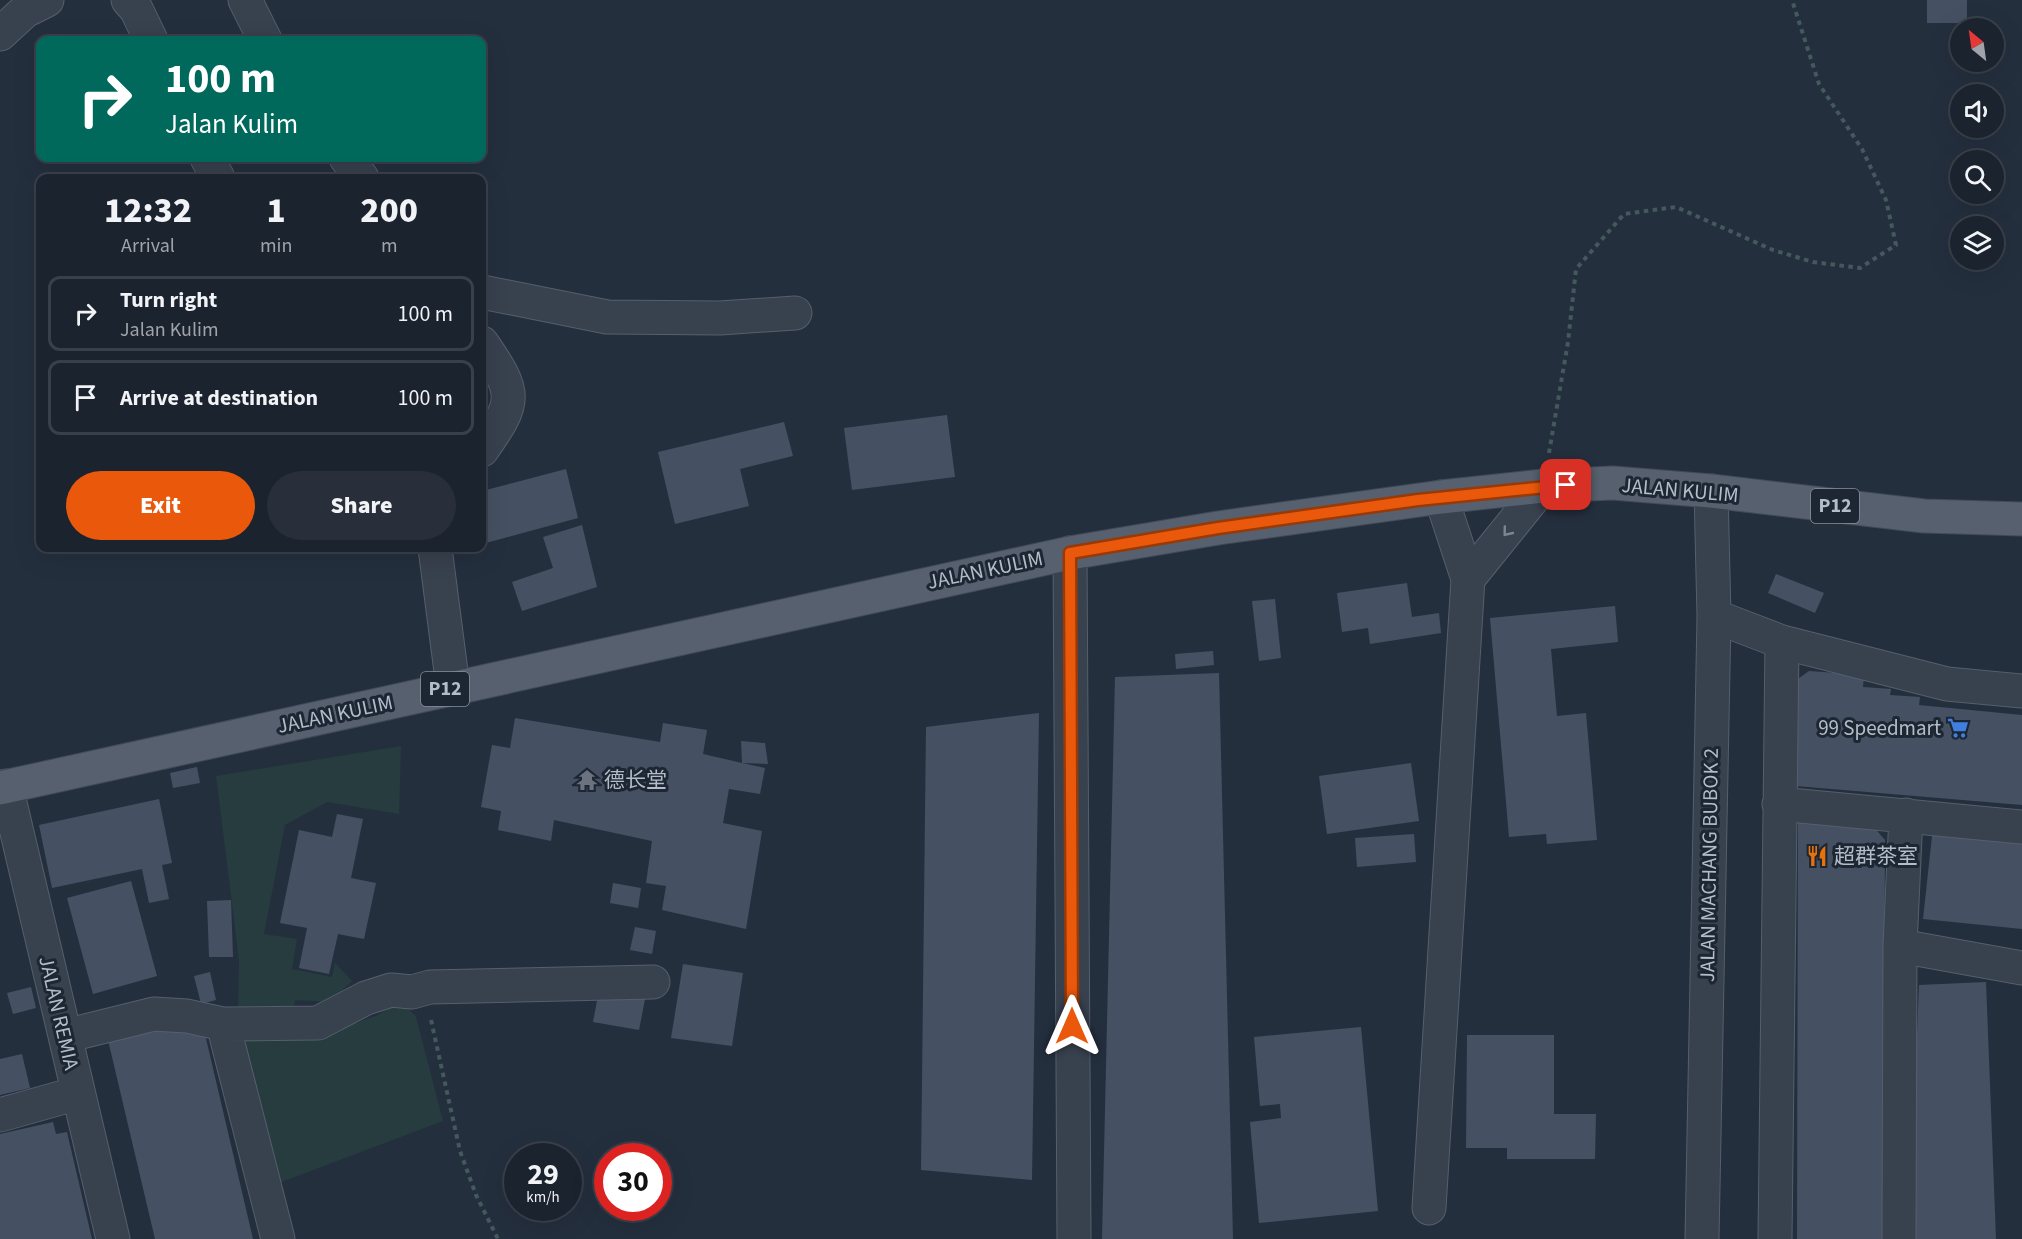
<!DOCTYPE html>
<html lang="en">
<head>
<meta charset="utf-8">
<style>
  body { margin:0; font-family:"Source Sans 3","Noto Sans SC",sans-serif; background:#282f3a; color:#f1f3f6; height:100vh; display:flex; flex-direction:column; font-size:22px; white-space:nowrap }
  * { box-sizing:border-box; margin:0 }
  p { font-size:20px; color:#a0a4aa }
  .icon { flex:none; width:33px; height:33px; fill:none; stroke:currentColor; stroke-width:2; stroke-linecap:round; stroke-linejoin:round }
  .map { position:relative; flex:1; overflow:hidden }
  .drawer { position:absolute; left:36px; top:174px; width:450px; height:378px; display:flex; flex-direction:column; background:#1b232e; border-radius:12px; box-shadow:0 6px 24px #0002,0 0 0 2px #39404a }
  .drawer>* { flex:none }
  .hud { position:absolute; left:36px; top:36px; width:450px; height:126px; border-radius:12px; box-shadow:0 6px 24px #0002,0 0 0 2px #39404a; background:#00695c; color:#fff; overflow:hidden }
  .needle { width:39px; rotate:331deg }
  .buttons { position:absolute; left:1950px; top:18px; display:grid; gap:12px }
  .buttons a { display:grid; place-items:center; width:54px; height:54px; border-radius:50%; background:#1b232e; box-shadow:0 6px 24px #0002,0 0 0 2px #39404a; font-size:30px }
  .speed { position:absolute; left:504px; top:1143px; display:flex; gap:12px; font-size:30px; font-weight:700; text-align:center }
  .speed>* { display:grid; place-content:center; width:78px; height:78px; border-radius:50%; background:#1b232e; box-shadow:0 6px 24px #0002,0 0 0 2px #39404a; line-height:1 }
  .speed small { font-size:15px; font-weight:400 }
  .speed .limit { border:9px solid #d22; background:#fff; color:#111 }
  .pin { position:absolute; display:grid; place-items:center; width:51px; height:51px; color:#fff; margin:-26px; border-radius:12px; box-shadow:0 3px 9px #0006 }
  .me { position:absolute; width:66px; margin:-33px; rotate:0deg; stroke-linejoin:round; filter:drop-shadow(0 0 4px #0008) }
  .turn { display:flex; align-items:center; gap:21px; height:126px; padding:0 30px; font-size:27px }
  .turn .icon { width:78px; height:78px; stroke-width:2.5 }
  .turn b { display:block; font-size:42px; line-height:51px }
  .eta { display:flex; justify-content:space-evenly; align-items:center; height:102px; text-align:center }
  .eta b { font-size:36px; font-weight:800; line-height:42px }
  .action { display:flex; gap:12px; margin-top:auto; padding:12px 30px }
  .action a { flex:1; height:69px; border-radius:36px; background:#ea580c; color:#fff; font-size:24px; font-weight:800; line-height:69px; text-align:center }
  .action a+a { background:#282f3a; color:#f1f3f6 }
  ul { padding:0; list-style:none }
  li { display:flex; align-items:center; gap:18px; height:75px; margin:0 12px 9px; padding:0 18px; border:3px solid #39404a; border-radius:12px }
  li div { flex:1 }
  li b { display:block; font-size:22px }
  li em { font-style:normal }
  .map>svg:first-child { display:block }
  .green { fill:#263c3f }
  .building { fill:#455162 }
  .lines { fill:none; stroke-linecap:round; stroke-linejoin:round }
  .minor-casing { stroke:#565f6c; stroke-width:35 }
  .major-casing { stroke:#414a57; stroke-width:35 }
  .path { stroke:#44595c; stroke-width:4; stroke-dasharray:4.5 4.5; stroke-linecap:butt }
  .minor { stroke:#38414e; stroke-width:33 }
  .major { stroke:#56606e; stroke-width:33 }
  .oneway { stroke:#7c8592 }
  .route-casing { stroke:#983908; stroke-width:15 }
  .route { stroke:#ea580c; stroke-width:10 }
  .labels { text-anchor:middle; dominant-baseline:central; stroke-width:6; stroke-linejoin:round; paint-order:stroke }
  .shield { fill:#1d2633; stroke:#878f9c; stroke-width:1.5 }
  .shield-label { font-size:20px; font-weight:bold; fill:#b4bcc9 }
  .street-label { font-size:21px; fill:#b4bcc9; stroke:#1d2633 }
  .poi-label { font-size:21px; fill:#b4bcc9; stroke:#1d2633; text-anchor:start }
</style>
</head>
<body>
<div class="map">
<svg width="2022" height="1239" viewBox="0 0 2022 1239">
  <rect width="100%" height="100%" fill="#242f3e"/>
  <!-- green -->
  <path class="green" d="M401,746l-2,68 -72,-12 -42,23 -21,109 33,5 -5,30 40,8 3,-14 17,18 -22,21 -35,-2 -2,15 -55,-2 1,-53 -23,-184z
    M402,1001l14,16 27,104 -167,63 -37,-149 73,3 64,-22z"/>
  <!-- building -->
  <path class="building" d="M1927,0h40v23h-40z
    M947,415l8,62 -103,13 -8,-62z
    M784,422l9,34 -53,13 9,37 -74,18 -17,-72z
    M566,469l12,49 -96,26v-53z
    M582,525l15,62 -75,24 -10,-29 41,-14 -10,-31z
    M1776,574l48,19 -9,20 -47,-20z
    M1407,583l5,34 27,-4 2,20 -71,11 -2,-16 -26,4 -5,-39z
    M1275,599l6,59 -22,3 -7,-60z
    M1615,606l3,36 -67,7 6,67 29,-3 11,127 -50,4 -1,-10 -37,3 -19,-219z
    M1213,651l1,14 -38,4 -1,-15z
    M1809,671l55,4 -1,12 28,2 -1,6 30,2 -1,8 103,10v90l-226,-19 -1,-105z
    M1219,673l14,566h-131l13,-562z
    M1039,713l-7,467 -111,-10 5,-443z
    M515,718l145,24 3,-19 44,7 -4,24 39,9 -1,-22 24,2 3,21 -26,-1 23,5 -5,26 -31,-5 -6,34 39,8 -16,98 -84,-19 4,-24 -20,-3 6,-42 -98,-21 -3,21 -53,-11 3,-19 -20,-4 11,-62 18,3z
    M1411,763l8,58 -92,13 -8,-58z
    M197,767l3,16 -27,5 -3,-15z
    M159,799l13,64 -10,2 7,34 -20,4 -7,-34 -90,19 -13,-63z
    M337,814l26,5 -12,59 25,5 -12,56 -26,-5 -9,40 -30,-6 8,-40 -27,-5 19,-93 33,7z
    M1798,818l73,6 14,16 -2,399h-86z
    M1933,827l89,10v92l-99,-10z
    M1414,834l2,28 -59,5 -2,-29z
    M131,881l26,95 -64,18 -26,-96z
    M613,883l28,5 -3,20 -28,-5z
    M231,900l2,57h-24l-2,-56z
    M635,927l21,4 -4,23 -22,-4z
    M683,964l60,9 -11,73 -61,-8z
    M210,972l6,28 -15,4 -7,-28z
    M1986,982l10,257h-87l10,-254z
    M600,985l46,9 -7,36 -46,-8z
    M31,987l5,21 -23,6 -6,-21z
    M187,1021l17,9 49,209h-98l-47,-199z
    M1361,1027l17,184 -119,12 -9,-101 31,-4 -1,-14 -20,2 -6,-69z
    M1467,1035h87v79h42l-1,45h-88v-11h-41z
    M22,1054l8,34 -30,7v-36z
    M53,1122l3,12 11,-2 25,107h-92v-105z"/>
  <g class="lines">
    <defs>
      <path id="minor" d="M128,0l8,9 15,31
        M245,0l20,40
        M0,34l25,-23 22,-11
        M207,158l11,20
        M346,158l16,20
        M482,292l125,25 113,1 75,-5
        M482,343c35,51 35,57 0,107
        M435,548l18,139
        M1070,553l4,686
        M1468,579l75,-93
        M1714,616l68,26 165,42 75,7
        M6,786l107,453
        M1779,804l243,23
        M1900,946l122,22
        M223,1024l55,215
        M65,1036l89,-22 33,2 36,8 95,-1 48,-25 25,-8 21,2 18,-5 223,-5
        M0,1115l78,-22
        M1429,1208l39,-629 -27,-82
        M1702,1239l12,-623 -3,-125
        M1775,1239l7,-597
        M1899,1239l1,-293 6,-131"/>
      <path id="major" d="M0,788l1070,-235 148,-25 223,-31 102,-11 70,-3 98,8 213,25 98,3"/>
    </defs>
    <!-- minor casing -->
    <use href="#minor" class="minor-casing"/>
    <!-- major casing -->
    <use href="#major" class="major-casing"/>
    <!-- path -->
    <path class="path" d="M1549,453l19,-111 8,-73 48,-55 52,-7 97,43 40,12 47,6 36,-23 -10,-45 -24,-51 -43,-65 -27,-84
      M431,1020l29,131 16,44 22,44"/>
    <!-- minor -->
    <use href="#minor" class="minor"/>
    <!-- major -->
    <use href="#major" class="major"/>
  </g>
  <!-- one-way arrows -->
  <defs><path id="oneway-chevron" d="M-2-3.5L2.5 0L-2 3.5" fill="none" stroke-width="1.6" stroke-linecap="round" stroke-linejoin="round" transform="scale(1.5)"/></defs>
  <use class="oneway" href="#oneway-chevron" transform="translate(1507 532) rotate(129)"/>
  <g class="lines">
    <defs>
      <path id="route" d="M1072,1026l-2,-473 148,-25 200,-28 148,-15"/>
    </defs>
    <!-- route casing -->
    <use href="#route" class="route-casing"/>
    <!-- route -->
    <use href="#route" class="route"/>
  </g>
  <!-- icons -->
  <defs>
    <symbol id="supermarket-bare" viewBox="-9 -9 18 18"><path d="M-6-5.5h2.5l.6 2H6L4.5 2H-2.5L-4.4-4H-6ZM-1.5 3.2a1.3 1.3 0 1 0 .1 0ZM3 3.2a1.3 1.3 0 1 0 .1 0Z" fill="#3f7fe0" stroke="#1d2633" stroke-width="2.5" paint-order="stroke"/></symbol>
    <symbol id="temple-bare" viewBox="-9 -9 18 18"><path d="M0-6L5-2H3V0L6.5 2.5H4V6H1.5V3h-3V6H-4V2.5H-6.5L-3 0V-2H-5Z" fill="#6b7280" stroke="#1d2633" stroke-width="2.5" paint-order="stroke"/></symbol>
    <symbol id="restaurant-bare" viewBox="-9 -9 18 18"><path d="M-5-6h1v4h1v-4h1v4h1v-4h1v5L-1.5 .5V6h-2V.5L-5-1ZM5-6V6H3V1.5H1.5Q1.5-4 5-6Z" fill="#e8710a" stroke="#1d2633" stroke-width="2.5" paint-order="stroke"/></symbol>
  </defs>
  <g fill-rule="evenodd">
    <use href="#supermarket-bare" x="1943" y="713" width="30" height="30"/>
    <use href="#temple-bare" x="572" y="765" width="30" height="30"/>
    <use href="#restaurant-bare" x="1802" y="841" width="30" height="30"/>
  </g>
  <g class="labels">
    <!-- shield labels -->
    <g class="shield">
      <rect x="1811" y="489" width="48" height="34" rx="4.5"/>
      <rect x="421" y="672" width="48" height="34" rx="4.5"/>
    </g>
    <g class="shield-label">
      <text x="1835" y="506">P12</text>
      <text x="445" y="689">P12</text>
    </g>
    <!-- street labels -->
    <g class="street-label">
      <text transform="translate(1680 490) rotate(5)">JALAN KULIM</text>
      <text transform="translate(985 570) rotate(-12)">JALAN KULIM</text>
      <text transform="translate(335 714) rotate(-12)">JALAN KULIM</text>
      <text transform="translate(1709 865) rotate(-89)">JALAN MACHANG BUBOK 2</text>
      <text transform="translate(59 1013) rotate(77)">JALAN REMIA</text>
    </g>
    <!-- poi labels -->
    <g class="poi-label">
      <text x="1941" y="728" text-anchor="end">99 Speedmart</text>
      <text x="604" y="780">德长堂</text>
      <text x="1834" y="856">超群茶室</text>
    </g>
  </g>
</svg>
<div class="buttons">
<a><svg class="needle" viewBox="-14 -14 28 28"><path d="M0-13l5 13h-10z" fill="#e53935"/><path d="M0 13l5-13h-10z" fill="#a0a4aa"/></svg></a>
<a><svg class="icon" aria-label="sound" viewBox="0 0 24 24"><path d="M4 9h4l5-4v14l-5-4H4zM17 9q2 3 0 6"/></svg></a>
<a><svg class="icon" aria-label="search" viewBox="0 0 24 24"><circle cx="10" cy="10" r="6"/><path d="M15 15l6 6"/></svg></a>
<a><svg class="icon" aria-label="layers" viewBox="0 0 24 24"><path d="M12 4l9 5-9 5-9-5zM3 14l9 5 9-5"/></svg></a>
</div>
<div class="speed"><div>29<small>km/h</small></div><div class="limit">30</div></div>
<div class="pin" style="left:1566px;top:485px;background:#d93025"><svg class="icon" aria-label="arrive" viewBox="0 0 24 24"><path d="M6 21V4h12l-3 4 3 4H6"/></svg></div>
<svg class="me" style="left:1072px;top:1026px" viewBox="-20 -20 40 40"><path d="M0-17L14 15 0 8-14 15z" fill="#ea580c" stroke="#fff" stroke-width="4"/></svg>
<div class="hud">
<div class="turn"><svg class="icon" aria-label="right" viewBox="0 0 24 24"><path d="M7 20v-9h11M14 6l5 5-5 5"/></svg><div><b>100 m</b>Jalan Kulim</div></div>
</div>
<section class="drawer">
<div class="eta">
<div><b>12:32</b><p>Arrival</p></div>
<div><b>1</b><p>min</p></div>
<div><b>200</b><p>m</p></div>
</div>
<ul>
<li><svg class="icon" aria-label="right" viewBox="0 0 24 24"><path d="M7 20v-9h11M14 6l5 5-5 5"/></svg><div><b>Turn right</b><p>Jalan Kulim</p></div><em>100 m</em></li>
<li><svg class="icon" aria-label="arrive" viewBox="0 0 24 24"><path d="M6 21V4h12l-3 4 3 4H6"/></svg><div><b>Arrive at destination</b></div><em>100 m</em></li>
</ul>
<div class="action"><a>Exit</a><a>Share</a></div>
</section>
</div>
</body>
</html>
